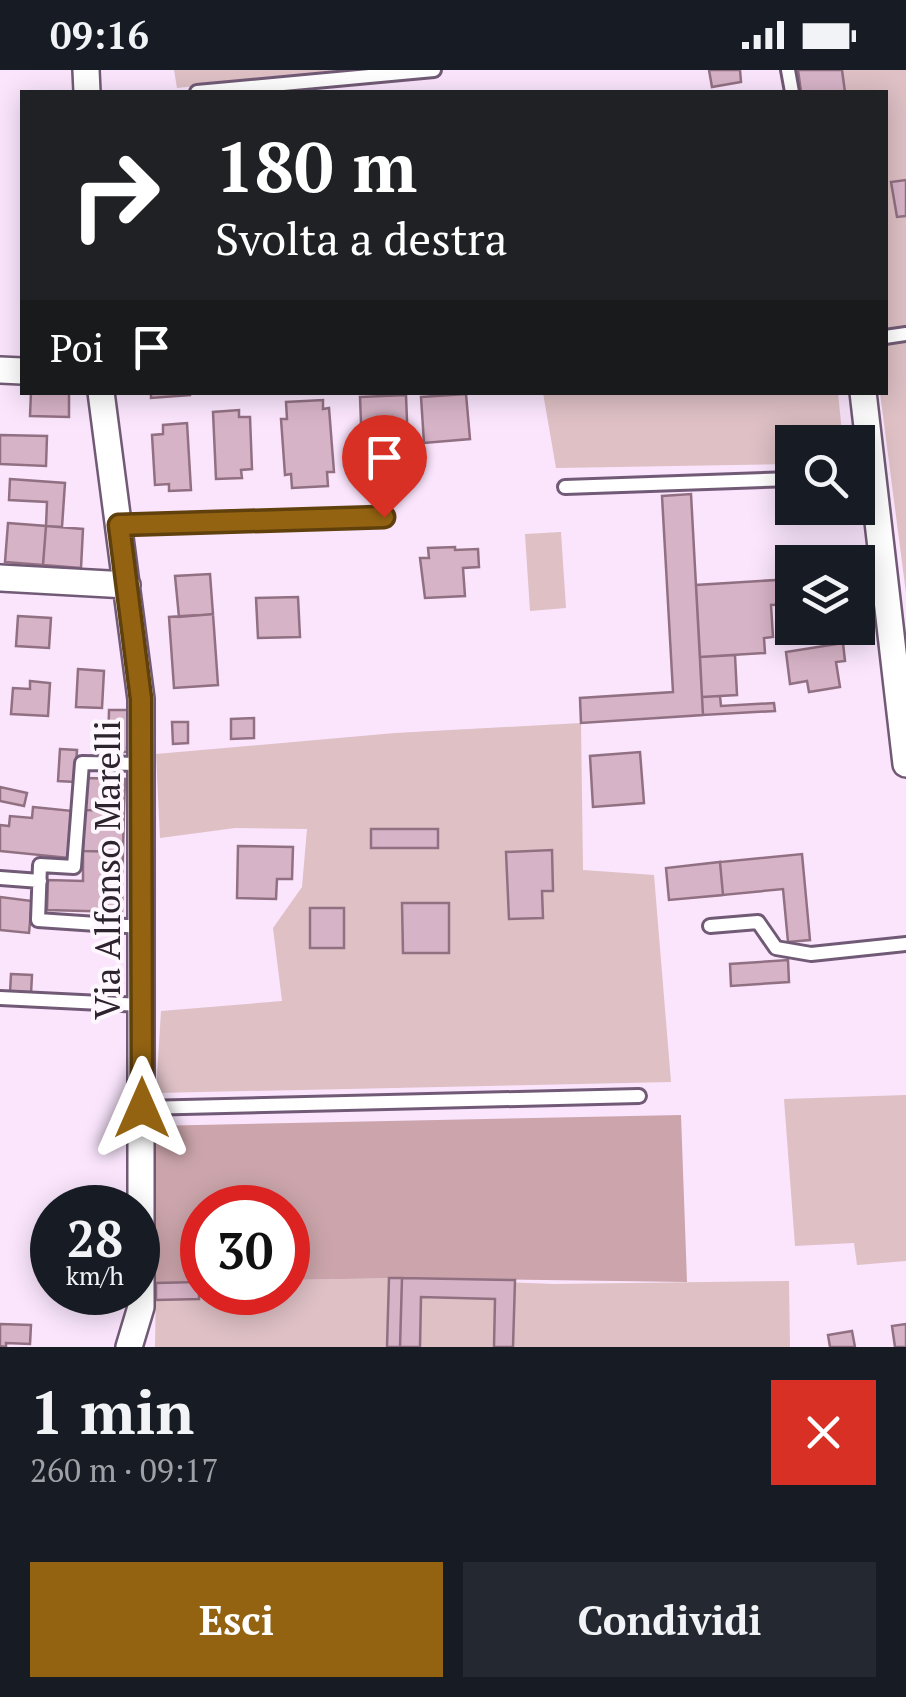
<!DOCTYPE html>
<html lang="it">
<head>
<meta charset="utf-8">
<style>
  body { margin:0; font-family:"PT Serif",serif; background:#242831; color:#f1f3f6; height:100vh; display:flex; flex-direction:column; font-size:38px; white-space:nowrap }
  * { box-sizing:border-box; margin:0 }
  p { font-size:32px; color:#9ea1a6 }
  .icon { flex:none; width:55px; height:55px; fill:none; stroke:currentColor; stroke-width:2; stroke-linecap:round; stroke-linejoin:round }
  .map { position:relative; height:1277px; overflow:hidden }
  .drawer { display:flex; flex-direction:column; background:#171b24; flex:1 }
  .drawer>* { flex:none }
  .top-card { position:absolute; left:20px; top:20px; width:868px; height:305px; border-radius:0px; box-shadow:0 5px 25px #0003; background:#202124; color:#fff; overflow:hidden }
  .controls { position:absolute; left:775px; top:355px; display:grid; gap:20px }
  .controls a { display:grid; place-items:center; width:100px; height:100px; border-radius:0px; background:#171b24; box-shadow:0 5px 25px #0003; font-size:50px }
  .speed { position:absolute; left:30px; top:1115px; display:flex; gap:20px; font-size:50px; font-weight:700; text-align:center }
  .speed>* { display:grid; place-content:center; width:130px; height:130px; border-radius:50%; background:#171b24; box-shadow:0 5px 25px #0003; line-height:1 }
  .speed small { font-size:25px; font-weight:400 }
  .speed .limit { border:15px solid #d22; background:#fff; color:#111 }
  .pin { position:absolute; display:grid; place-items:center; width:85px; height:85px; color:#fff; margin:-102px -42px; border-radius:50% 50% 50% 0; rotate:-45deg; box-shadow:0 0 10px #0007 }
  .pin .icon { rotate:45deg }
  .me { position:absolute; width:110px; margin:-55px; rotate:0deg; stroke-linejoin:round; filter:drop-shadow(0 0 8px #0008) }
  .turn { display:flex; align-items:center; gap:35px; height:210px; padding:0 30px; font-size:45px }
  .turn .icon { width:130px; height:130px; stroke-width:2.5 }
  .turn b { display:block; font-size:70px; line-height:85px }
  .then { display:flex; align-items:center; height:95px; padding:0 30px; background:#0003; gap:20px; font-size:38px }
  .round { display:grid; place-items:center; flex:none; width:105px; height:105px; border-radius:0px; background:#242831 }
  .overview { display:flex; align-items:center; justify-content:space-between; height:170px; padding:0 30px }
  h1 { font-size:60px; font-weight:700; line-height:75px }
  .cta { display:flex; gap:20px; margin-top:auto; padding:20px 30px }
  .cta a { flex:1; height:115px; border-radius:0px; background:#936312; color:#fff; font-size:40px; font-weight:700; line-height:115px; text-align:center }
  .cta a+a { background:#242831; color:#f1f3f6 }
  .status { display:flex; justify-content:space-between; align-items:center; height:70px; padding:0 50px; background:#171b24; direction:ltr }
  .status svg { height:28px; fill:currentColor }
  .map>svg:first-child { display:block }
  .green { fill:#dec0c5; fill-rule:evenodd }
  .forest { fill:#cba5ab }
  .building { fill:#d7b3c7; stroke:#917082; stroke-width:2.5 }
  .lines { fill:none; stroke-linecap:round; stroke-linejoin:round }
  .service-casing { stroke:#715a75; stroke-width:18 }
  .minor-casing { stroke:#715a75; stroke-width:30 }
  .service { stroke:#fff; stroke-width:12 }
  .minor { stroke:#fff; stroke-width:25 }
  .route-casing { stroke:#60400c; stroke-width:25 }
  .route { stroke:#936312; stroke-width:18 }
  .labels { text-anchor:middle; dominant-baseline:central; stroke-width:8; stroke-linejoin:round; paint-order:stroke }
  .street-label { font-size:35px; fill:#2d232e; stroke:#fef8fe }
</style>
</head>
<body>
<div class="status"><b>09:16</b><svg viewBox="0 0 49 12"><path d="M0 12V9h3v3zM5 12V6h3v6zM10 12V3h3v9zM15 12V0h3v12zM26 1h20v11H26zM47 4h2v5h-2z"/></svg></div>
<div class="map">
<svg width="906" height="1277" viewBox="0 0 906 1277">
  <rect width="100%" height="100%" fill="#fae5fd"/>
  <!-- green -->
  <path class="green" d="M174,0h174l-171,18z
    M842,0h64v523l-26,-200 5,-1v-300h-40z
    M543,323h295l5,49h-51v22l-236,4z
    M561,462l5,76 -36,3 -5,-77z
    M581,653l2,147 71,5 17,207 -515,11 5,-82 121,-10 -9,-73 29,-41 5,-58 -72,-1 -75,10 -4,-84 239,-21zM552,781l1,39 -11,1 1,26 -36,-65zM449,833v50h-46l-1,-49zM310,838l34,40 -34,-1z
    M906,1025v166l-49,4 -3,-22 -59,3 -11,-147z
    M402,1208l152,6 235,-3 1,66h-635l1,-64 46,-1v10h86v-12z"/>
  <!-- forest -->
  <path class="forest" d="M681,1045l6,167 -285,-4 -114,2v-72h-86v74l-46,1 -5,-157z"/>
  <!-- building -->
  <path class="building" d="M709,0h31l1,12 -29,5z
    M798,0h44l3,22h-44z
    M906,110v36l-9,1 -6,-35z
    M31,322h38v25l-39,-1z
    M151,322h39v3l-39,3z
    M466,324l4,45 -46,4 -3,-46z
    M406,325l2,52 -46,2 -2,-52z
    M323,330v9l6,-1 5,64h-7l1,14 -36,2 -1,-14 -6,1 -4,-56h6l-1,-17z
    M239,340v7h11l2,52 -11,1 1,8 -26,1 -3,-67z
    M187,353l4,67 -22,1v-7l-14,1 -3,-50 11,-1v-9z
    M0,365l47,1 -1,30 -46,-2z
    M10,409l55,4 -3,44 -16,-1 1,-24 -38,-2z
    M691,424l12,221 -122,8 -1,-25 93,-6 -11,-196z
    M8,453l38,3 -3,39 -38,-3z
    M46,456l37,3 -2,39 -38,-3z
    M455,477v3l23,-1 1,18 -16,1 2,28 -40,2 -5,-40h9l-1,-10z
    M210,504l3,40 -34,3 -4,-41z
    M792,509v25l-21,1 2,32 -9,1 1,15 -65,4 -4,-72z
    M298,527l2,40 -42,1 -2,-40z
    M213,544l5,71 -44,3 -5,-71z
    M18,546l33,2 -2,30 -33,-2z
    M843,573l2,18 -9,1 4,25 -31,5 -2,-11 -17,3 -4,-32z
    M735,585l2,40 -35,2 -2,-40z
    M78,599l26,2 -2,37 -26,-1z
    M30,611l20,2 -2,33 -37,-2 2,-26 17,1z
    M720,626l1,10 53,-3 1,8 -72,4 -1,-18z
    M109,640h19l-1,42h-19z
    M254,648v20l-23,1v-20z
    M172,652h16v21l-15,1z
    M60,679l17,1 -2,32 -17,-1z
    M640,682l4,51 -51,4 -3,-51z
    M85,708l40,1 -1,32 -40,-1z
    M0,717l27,6 -3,13 -24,-5z
    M33,737l40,4 -4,47 -69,-7v-26l9,1 1,-10 22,2z
    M84,740l40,1 -1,41 -40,-1z
    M371,759h67v19h-67z
    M238,776l55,1 -1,32h-15l-1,20 -39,-1z
    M552,780l1,41h-11l1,27 -34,1 -3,-67z
    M83,781l40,1 -1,60 -75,-2 1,-30 35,1z
    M802,784l8,86 -22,2 -5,-53 -60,6 -3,-33z
    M720,792l3,33 -54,5 -3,-32z
    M0,827l32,4 -3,32 -29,-3z
    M402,833h47v50h-46z
    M310,838h34v40h-34z
    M788,890l1,22 -58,4 -1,-22z
    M11,904l21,1 -1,19 -21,-1z
    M389,1208h13l-2,69h-13z
    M402,1208l113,2 -2,67h-19l1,-48 -74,-2 -1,50h-20z
    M199,1212v17l-43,1v-17z
    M0,1254l31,1 -1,19 -24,-1v4l-6,-1z
    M906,1254v23h-11l-3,-21z
    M852,1261l3,16h-25l-2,-12z"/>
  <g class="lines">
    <defs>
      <path id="service" d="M788,0l4,22
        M197,22l237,-22
        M885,267l21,-3
        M565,417l227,-8
        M119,455l265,-8
        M0,808l40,3
        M710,856l48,-4 18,26 35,6 95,-10
        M141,857l-103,-7 2,-55 34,2 8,-104 60,1
        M0,928l142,7
        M142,1038l497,-12"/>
      <path id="minor" d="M86,0l1,22
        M0,300l22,1
        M101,322l40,307v608l-12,40
        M863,322l43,372
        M0,508l127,7"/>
    </defs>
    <!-- service casing -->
    <use href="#service" class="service-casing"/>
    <!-- minor casing -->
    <use href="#minor" class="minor-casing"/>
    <!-- service -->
    <use href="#service" class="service"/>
    <!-- minor -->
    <use href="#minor" class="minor"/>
  </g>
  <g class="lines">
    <defs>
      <path id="route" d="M142,1038l-1,-409 -22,-174 265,-8"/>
    </defs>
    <!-- route casing -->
    <use href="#route" class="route-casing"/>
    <!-- route -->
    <use href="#route" class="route"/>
  </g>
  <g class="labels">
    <!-- street labels -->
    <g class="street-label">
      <text transform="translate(107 800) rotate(-90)">Via Alfonso Marelli</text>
    </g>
  </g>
</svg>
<div class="controls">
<a><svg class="icon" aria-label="search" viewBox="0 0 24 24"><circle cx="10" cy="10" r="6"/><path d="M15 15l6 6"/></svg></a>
<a><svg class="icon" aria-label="layers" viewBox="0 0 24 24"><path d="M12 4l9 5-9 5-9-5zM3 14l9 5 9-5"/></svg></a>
</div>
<div class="speed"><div>28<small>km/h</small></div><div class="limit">30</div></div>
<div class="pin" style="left:384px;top:447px;background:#d93025"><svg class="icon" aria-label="arrive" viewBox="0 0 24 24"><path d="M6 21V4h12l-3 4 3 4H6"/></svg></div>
<svg class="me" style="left:142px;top:1038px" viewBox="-20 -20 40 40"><path d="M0-17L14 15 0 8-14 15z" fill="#936312" stroke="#fff" stroke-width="4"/></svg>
<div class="top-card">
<div class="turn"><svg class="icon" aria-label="right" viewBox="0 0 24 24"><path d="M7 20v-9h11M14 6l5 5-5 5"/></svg><div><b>180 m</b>Svolta a destra</div></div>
<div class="then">Poi<svg class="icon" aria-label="arrive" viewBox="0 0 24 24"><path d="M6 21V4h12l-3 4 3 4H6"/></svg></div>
</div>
</div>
<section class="drawer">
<div class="overview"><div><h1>1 min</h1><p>260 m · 09:17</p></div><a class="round" style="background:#d93025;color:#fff"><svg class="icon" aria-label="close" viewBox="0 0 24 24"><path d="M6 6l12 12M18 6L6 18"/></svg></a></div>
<div class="cta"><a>Esci</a><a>Condividi</a></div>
</section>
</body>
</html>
